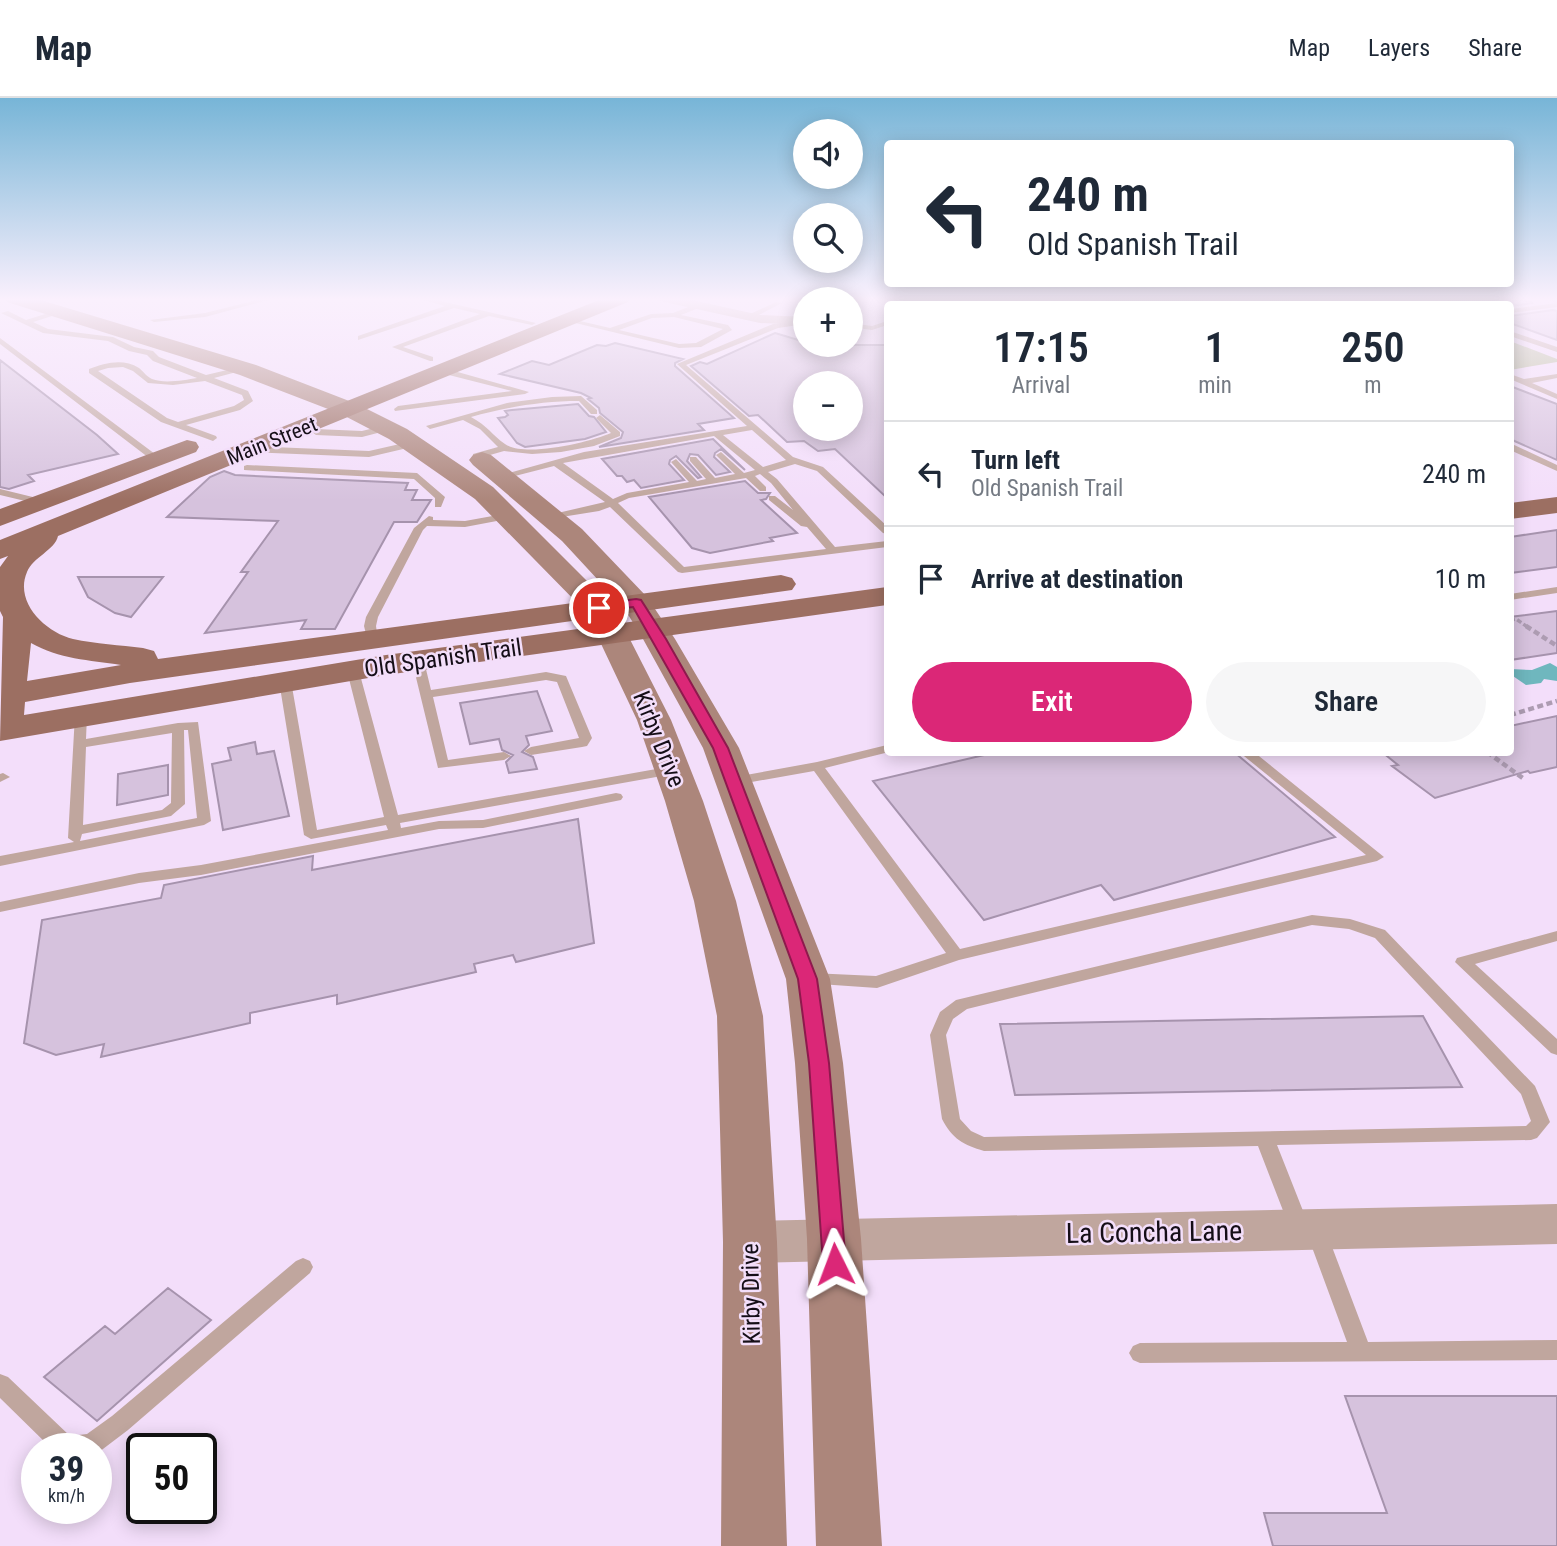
<!DOCTYPE html>
<html lang="en">
<head>
<meta charset="utf-8">
<style>
  body { margin:0; font-family:"Roboto Condensed",sans-serif; background:#f6f6f7; color:#1f2937; height:100vh; display:flex; flex-direction:column; font-size:26px; white-space:nowrap }
  * { box-sizing:border-box; margin:0 }
  p { font-size:23px; color:#747a83 }
  .icon { flex:none; width:38px; height:38px; fill:none; stroke:currentColor; stroke-width:2; stroke-linecap:round; stroke-linejoin:round }
  .map { position:relative; flex:1; overflow:hidden }
  .side { position:absolute; left:884px; top:203px; width:630px; height:455px; display:flex; flex-direction:column; background:#fff; border-radius:7px; box-shadow:0 4px 18px #0003 }
  .side>* { flex:none }
  .guide { position:absolute; left:884px; top:42px; width:630px; height:147px; border-radius:7px; box-shadow:0 4px 18px #0003; background:#fff; color:#1f2937; overflow:hidden }
  .tools { position:absolute; left:793px; top:21px; display:grid; gap:14px }
  .tools a { display:grid; place-items:center; width:70px; height:70px; border-radius:50%; background:#fff; box-shadow:0 4px 18px #0003; font-size:35px }
  .speed { position:absolute; left:21px; top:1335px; display:flex; gap:14px; font-size:35px; font-weight:700; text-align:center }
  .speed>* { display:grid; place-content:center; width:91px; height:91px; border-radius:50%; background:#fff; box-shadow:0 4px 18px #0003; line-height:1 }
  .speed small { font-size:18px; font-weight:400 }
  .speed .limit { border:4px solid #111; border-radius:10px; background:#fff; color:#111 }
  .pin { position:absolute; display:grid; place-items:center; width:60px; height:60px; color:#fff; margin:-30px; border:4px solid #fff; border-radius:50%; box-shadow:0 2px 7px #0007 }
  .me { position:absolute; width:77px; margin:-38px; rotate:357deg; stroke-linejoin:round; filter:drop-shadow(0 0 5px #0008) }
  .turn { display:flex; align-items:center; gap:24px; height:147px; padding:0 28px; font-size:32px }
  .turn .icon { width:91px; height:91px; stroke-width:2.5 }
  .turn b { display:block; font-size:49px; line-height:60px }
  .eta { display:flex; justify-content:space-evenly; align-items:center; height:119px; text-align:center }
  .eta b { font-size:42px; font-weight:600; line-height:49px }
  .action { display:flex; gap:14px; margin-top:auto; padding:14px 28px }
  .action a { flex:1; height:80px; border-radius:42px; background:#db2777; color:#fff; font-size:28px; font-weight:600; line-height:80px; text-align:center }
  .action a+a { background:#f6f6f7; color:#1f2937 }
  ul { padding:0; list-style:none }
  li { display:flex; align-items:center; gap:21px; height:105px; padding:0 28px; border-top:2px solid #e0e1e3 }
  li div { flex:1 }
  li b { display:block; font-size:26px }
  li em { font-style:normal }
  header { display:flex; align-items:center; gap:42px; box-sizing:border-box; height:98px; padding:0 35px; background:#fff; border-bottom:2px solid #e0e1e3 }
  header strong { font-size:33px }
  nav { display:flex; gap:38px; margin-inline-start:auto; font-size:24px }
  .map>svg:first-child { display:block }
  .green { fill:#b4b994 }
  .water { fill:#6fb7be }
  .building { fill:#d6c2dd; stroke:#a693ad; stroke-width:2; fill-rule:evenodd }
  .lines { fill:none; stroke-linecap:round; stroke-linejoin:round }
  .path-far1 { stroke:#ad9cb2; stroke-width:3.5; stroke-dasharray:5 2.5; stroke-linecap:butt }
  .path { stroke:#ad9cb2; stroke-width:4.5; stroke-dasharray:6 3.5; stroke-linecap:butt }
  .service { fill:#c0a69e; fill-rule:evenodd }
  .minor { fill:#c0a69e; fill-rule:evenodd }
  .tertiary { fill:#c0a69e; fill-rule:evenodd }
  .secondary { fill:#ac867b; fill-rule:evenodd }
  .primary { fill:#9c6f62; fill-rule:evenodd }
  .route { fill:#db2777; stroke:#8e194d; stroke-width:2 }
  .labels { text-anchor:middle; dominant-baseline:central; stroke-width:5; stroke-linejoin:round; paint-order:stroke }
  .far-street-label { font-size:21px; fill:#150e17; stroke:#f3defa }
  .street-label { font-size:24px; fill:#150e17; stroke:#f3defa }
  .near-street-label { font-size:28px; fill:#150e17; stroke:#f3defa }
</style>
</head>
<body>
<header>
<strong>Map</strong>
<nav><a>Map</a><a>Layers</a><a>Share</a></nav>
</header>
<div class="map">
<svg width="1557" height="1448" viewBox="0 0 1557 1448">
  <rect width="100%" height="100%" fill="#f3defa"/>
  <!-- green -->
  <path class="green" d="M1510,243l47,18v3l-47,8z"/>
  <!-- water -->
  <path class="water" d="M1550,565l7,4v14l-13,-2 -3,4 -15,2 -16,-11v-5l22,1z"/>
  <!-- building -->
  <path class="building" d="M1449,200h68l16,5 -23,3 -50,-2 -11,-3z
    M1553,212l4,1v29l-47,-17v-7z
    M775,235l30,9v3h82v153l-52,-49 -17,2 -14,-10 -17,1 -29,-27 -9,1 -58,-50 9,-4 7,2zM805,285h45v46h-45z
    M615,245l68,16 -8,4v3l59,52 -36,6 6,6 -105,17 22,-9 2,-6 -23,-19 -1,-5 -11,-9 3,-1 -10,-5 -81,-19 32,-13 17,4 48,-20 9,1z
    M0,262l97,75 21,19 -90,21 6,6 -25,8 -9,-2z
    M1510,288l47,18v56l-47,-21z
    M578,306l11,12 5,1 12,15 -21,7 -60,8 -8,-4 -19,-25 7,-1 3,-2 -3,-4 7,-1z
    M713,341l32,31 -24,-21 -6,4 -1,4 16,15 -14,3 -18,-20 -8,-1 -3,7 14,16 -3,1 -22,-22 -6,4 -1,4 15,16 -43,8 -7,-8 -7,2 -5,-6h-5l-15,-17z
    M224,373l11,4 173,8 -3,7h12l-5,10h19l-14,22h-23l-59,107h-34l5,-9 -101,13 43,-61h-7l37,-51 -111,-4 43,-40z
    M745,383l13,12h12l-4,6 -5,1 36,33 -27,5 3,3 -63,12 -18,-5 -43,-51z
    M1557,432v37l-47,6v-36z
    M78,479h85l-32,40 -16,-4 -27,-16z
    M1557,513v42l-47,7v-43z
    M537,593l15,40 -26,5 3,9 -7,7 11,5 4,12 -28,4 -3,-11 7,-7 -11,-5 -3,-11 -29,5 -10,-41z
    M1557,618v51l-27,6 -2,-2 -93,27 -43,-32 6,-1 -16,-13h128v-26z
    M255,644l2,12 17,-3 15,65 -66,14 -11,-66 19,-4 -3,-12z
    M997,654h237l101,85 -221,63 -13,-15 -117,35 -111,-139z
    M168,667v30l-51,10 1,-31z
    M578,721l16,124 -78,19 -3,-7 -39,9 2,8 -139,32v-9l-87,18v10l-149,34 3,-13 -48,11 -32,-12 18,-123 119,-22 3,-13 149,-29 -1,14z
    M1423,918l39,71 -447,8 -15,-71z
    M168,1190l43,32 -114,101 -53,-44 61,-51 10,8z
    M1345,1298h212v150h-284l-9,-33h123z"/>
  <g class="lines">
    <!-- path-far1 -->
    <path class="path-far1" d="M1510,522l6,-1 13,9"/>
    <!-- path -->
    <path class="path" d="M1526,528l31,20
      M1510,617l47,-14
      M1487,654l37,27"/>
    <!-- service -->
    <path class="service" d="M265,200h11l-71,19 -51,5 -4,-2 55,-7z
      M416,200h12l108,25 -4,2 -43,-9 -86,31 30,10v4h-3l-38,-14 88,-33 -26,-6 -96,32v-4l87,-30z
      M1098,200l72,2 53,-2 -53,6 -69,-4z
      M1286,200h17l-34,6h-16z
      M776,204l6,1 -29,15 -7,-2z
      M698,205l3,4 -20,8 47,10 4,5 -31,17 -22,1 -116,-28 4,-2 43,10 41,-14 22,-1zM674,219l49,12 -27,14 -17,1 -60,-14 33,-12z
      M1557,205v4l-47,6v-4z
      M58,212l7,2 -32,10 15,7 65,8 21,10 19,4 6,6 47,18 38,-9v4l-30,8 34,13 5,10 -13,9 -54,15 30,11 1,2 -4,3 -52,-19 -72,-49v-4c16,-6 34,-11 50,-1 4,3 8,9 13,11 12,5 33,1 45,-1l-44,-17 -6,-6 -18,-4 -21,-10 -65,-8 -42,-20 7,-2 18,9zM123,269l10,4 15,12 25,2 32,-4 37,14 2,5 -10,6 -56,16 -11,-4 -69,-47 10,-3z
      M805,222v4l-27,4 -92,37 107,92 30,10 64,59v8l-4,-1 -66,-62 -22,-7 -27,8 9,7 58,68 52,-6v6l-205,26 -4,-1 -68,-65 -11,4 -50,8v-4l56,-13 -51,-36 -51,13 -5,-3 86,-24 163,-26 -70,-62 96,-40zM752,332l34,30 -23,7 -40,-32zM714,338l41,34 -11,3 -23,-21 -5,3 19,19 -20,4 -19,-21h-6v4l16,18 -9,2 -21,-22 -5,3 18,20 -62,11 -14,6 -50,-36zM760,376l11,9 22,27 -18,-14h-6v4l32,26 6,1 19,22 -142,18 -66,-64 11,-5 117,-20 14,13h6v-4l-11,-11z
      M887,223v4l-15,5 -22,-3v-4l22,3z
      M1510,233l47,16v5l-47,-16z
      M0,240l159,119v4h-6l-153,-117z
      M441,271h6l82,23 -4,2 -130,17 -1,-2 4,-3 114,-15 -71,-18z
      M1510,276l14,5 33,-5v4l-25,5 25,11v5l-47,-20z
      M581,298l16,14v4h-6l-12,-13c-37,0 -72,6 -108,16 17,9 21,18 34,27 20,14 85,-2 106,-11l-15,-15 4,-3 20,17v4l-26,10 -33,6 -29,2 -28,-3 -28,8 -3,-1v-4l25,-7 -18,-18 -17,-9 -33,9 -4,-3 81,-23 45,-6z
      M386,327l3,1v4l-27,7 -46,-2 -4,-3 4,-3 46,2z
      M413,343l4,3 -1,2 -47,11 -118,-5 -5,-3 5,-3 118,5z
      M1510,345l47,22v6l-47,-21z
      M247,367l170,8 28,24 -4,10h-6v-9l-21,-19 -170,-9v-4z
      M0,391l45,11 2,2 -5,3 -42,-10z
      M509,415l4,1v4l-48,9 -38,-1 -4,4 -45,87 -2,9 2,14 -2,2h-8l-4,-16 2,-9 48,-89 15,-12 4,1v3l32,1z
      M1557,489v6l-47,7v-6z
      M418,559l6,4 7,29 115,-18 20,4 26,62 -5,8 -5,1 -51,8 -7,-4 7,-4 48,-9 -22,-56 -11,-2 -113,17 15,63 56,-8 7,4 -7,4 -66,8 -26,-107z
      M353,569l6,4 39,144 275,-49 7,4 -7,4 -273,49 1,5 38,-7 44,-1 133,-27 5,1 2,3 -2,3 -5,1 -133,27 -44,1 -238,46 -62,8 -139,29v-10l139,-29 62,-8 187,-35 -2,-5 -75,14 -7,-4 -25,-154 6,-4 6,4 26,149 67,-13 -37,-146z
      M81,613l6,4 -1,24 92,-16 20,-1 13,99 -7,4 -204,41v-10l74,-14 -6,-4 7,-123zM184,632h4l9,88 -117,23 2,-7 89,-18 14,-12zM172,635l-1,70 -9,7 -79,15 3,-78z
      M887,647l2,7 -64,16 135,181 406,-94 -127,-103h15l130,105 -7,4 -418,99 -82,28 -72,-5 -2,-4 2,-4 6,-2 65,3 70,-23 -132,-182 -79,14 -7,-4 7,-4 82,-15z
      M3,675l7,4 -10,5v-8z
      M1312,817l38,4 35,11 150,156 15,36 -13,16 -6,2 -254,5 32,81 -3,6 -7,2 -7,-2 -3,-6 -31,-80 -274,5c-20,-6 -32,-12 -42,-32l-12,-84 10,-23 16,-12zM1312,827l37,4 26,9 146,156 10,27 -5,5 -542,11 -13,-6 -11,-12 -14,-84 7,-16 14,-10z
      M1557,833v10l-82,23 82,75v16l-6,-2 -96,-91 2,-4z
      M1316,1125l7,2 3,6 42,111 189,-2v20l-417,3 -7,-3 -4,-7 4,-7 7,-3 207,-1 -41,-111 3,-6z
      M303,1160l7,3 3,6 -3,6 -182,157 -29,22 -3,1v-4h-44l-52,-51v-24l8,3 62,59 17,-2 25,-18 184,-155z"/>
    <!-- minor -->
    <path class="minor" d="M658,200h25l77,17 45,2v8l-45,-2 -100,-22z"/>
    <!-- tertiary -->
    <path class="tertiary" d="M1546,200h11v6z
      M1557,1106v40l-807,19 -17,-6 -8,-15 8,-15 17,-6z"/>
    <!-- secondary -->
    <path class="secondary" d="M4,200h30l222,67 101,39 50,25 86,58 121,121 57,112 32,81 33,100 27,115 14,226 10,304h-66l2,-304 -6,-226 -23,-115 -29,-100 -28,-81 -51,-108 -111,-113 -86,-60 -48,-25 -101,-39 -233,-73z
      M482,354l9,3 91,74 65,68 28,42 64,109 91,231 13,84 18,176 21,307h-66l-9,-307 -12,-176 -9,-84 -83,-231 -60,-109 -19,-31 -62,-67 -89,-76 -4,-5 4,-5z"/>
    <!-- primary -->
    <path class="primary" d="M604,200h27l-3,4 -570,234c-3,14 -25,21 -31,36 -13,30 18,60 46,67 23,5 47,6 70,9l11,3 4,8 623,-84 11,3 4,6 -4,6 -662,93 -105,19 -1,13 362,-60 501,-68v18l-501,70 -386,66 3,-124 -3,-6v-44l8,-11 -8,3v-19zM31,545c28,16 58,17 90,22l-94,16z
      M187,342l9,2 3,5 -3,5 -196,74v-17z
      M1557,399v16l-47,6v-16z"/>
  </g>
  <!-- sky -->
  <linearGradient id="sky" x2="0" y2="1"><stop stop-color="#77b5d7"/><stop offset="0.5" stop-color="#faf0fd"/><stop offset="1" stop-color="#faf0fd" stop-opacity="0"/></linearGradient>
  <rect width="1557" height="403" fill="url(#sky)"/>
  <!-- route -->
  <path class="route" d="M636,501l5,1 25,39 62,109 89,231 12,84 17,201 -3,7 -8,3 -8,-3 -4,-7 -14,-201 -11,-84 -85,-231 -80,-141 -34,4 -6,-3 6,-4z"/>
  <g class="labels">
    <!-- far-street labels -->
    <g class="far-street-label">
      <text transform="translate(272 343) rotate(-22)">Main Street</text>
    </g>
    <!-- street labels -->
    <g class="street-label">
      <text transform="translate(443 560) rotate(-8)">Old Spanish Trail</text>
      <text transform="translate(659 641) rotate(68)">Kirby Drive</text>
      <text transform="translate(751 1196) rotate(-91)">Kirby Drive</text>
    </g>
    <!-- near-street labels -->
    <g class="near-street-label">
      <text transform="translate(1154 1134) rotate(-1)">La Concha Lane</text>
    </g>
  </g>
</svg>
<div class="tools">
<a><svg class="icon" aria-label="sound" viewBox="0 0 24 24"><path d="M4 9h4l5-4v14l-5-4H4zM17 9q2 3 0 6"/></svg></a>
<a><svg class="icon" aria-label="search" viewBox="0 0 24 24"><circle cx="10" cy="10" r="6"/><path d="M15 15l6 6"/></svg></a>
<a>+</a>
<a>−</a>
</div>
<div class="speed"><div>39<small>km/h</small></div><div class="limit">50</div></div>
<div class="pin" style="left:599px;top:510px;background:#d93025"><svg class="icon" aria-label="arrive" viewBox="0 0 24 24"><path d="M6 21V4h12l-3 4 3 4H6"/></svg></div>
<svg class="me" style="left:835px;top:1166px" viewBox="-20 -20 40 40"><path d="M0-17L14 15 0 8-14 15z" fill="#db2777" stroke="#fff" stroke-width="4"/></svg>
<div class="guide">
<div class="turn"><svg class="icon" aria-label="left" viewBox="0 0 24 24"><path d="M17 20v-9H6M10 6l-5 5 5 5"/></svg><div><b>240 m</b>Old Spanish Trail</div></div>
</div>
<section class="side">
<div class="eta">
<div><b>17:15</b><p>Arrival</p></div>
<div><b>1</b><p>min</p></div>
<div><b>250</b><p>m</p></div>
</div>
<ul>
<li><svg class="icon" aria-label="left" viewBox="0 0 24 24"><path d="M17 20v-9H6M10 6l-5 5 5 5"/></svg><div><b>Turn left</b><p>Old Spanish Trail</p></div><em>240 m</em></li>
<li><svg class="icon" aria-label="arrive" viewBox="0 0 24 24"><path d="M6 21V4h12l-3 4 3 4H6"/></svg><div><b>Arrive at destination</b></div><em>10 m</em></li>
</ul>
<div class="action"><a>Exit</a><a>Share</a></div>
</section>
</div>
</body>
</html>
